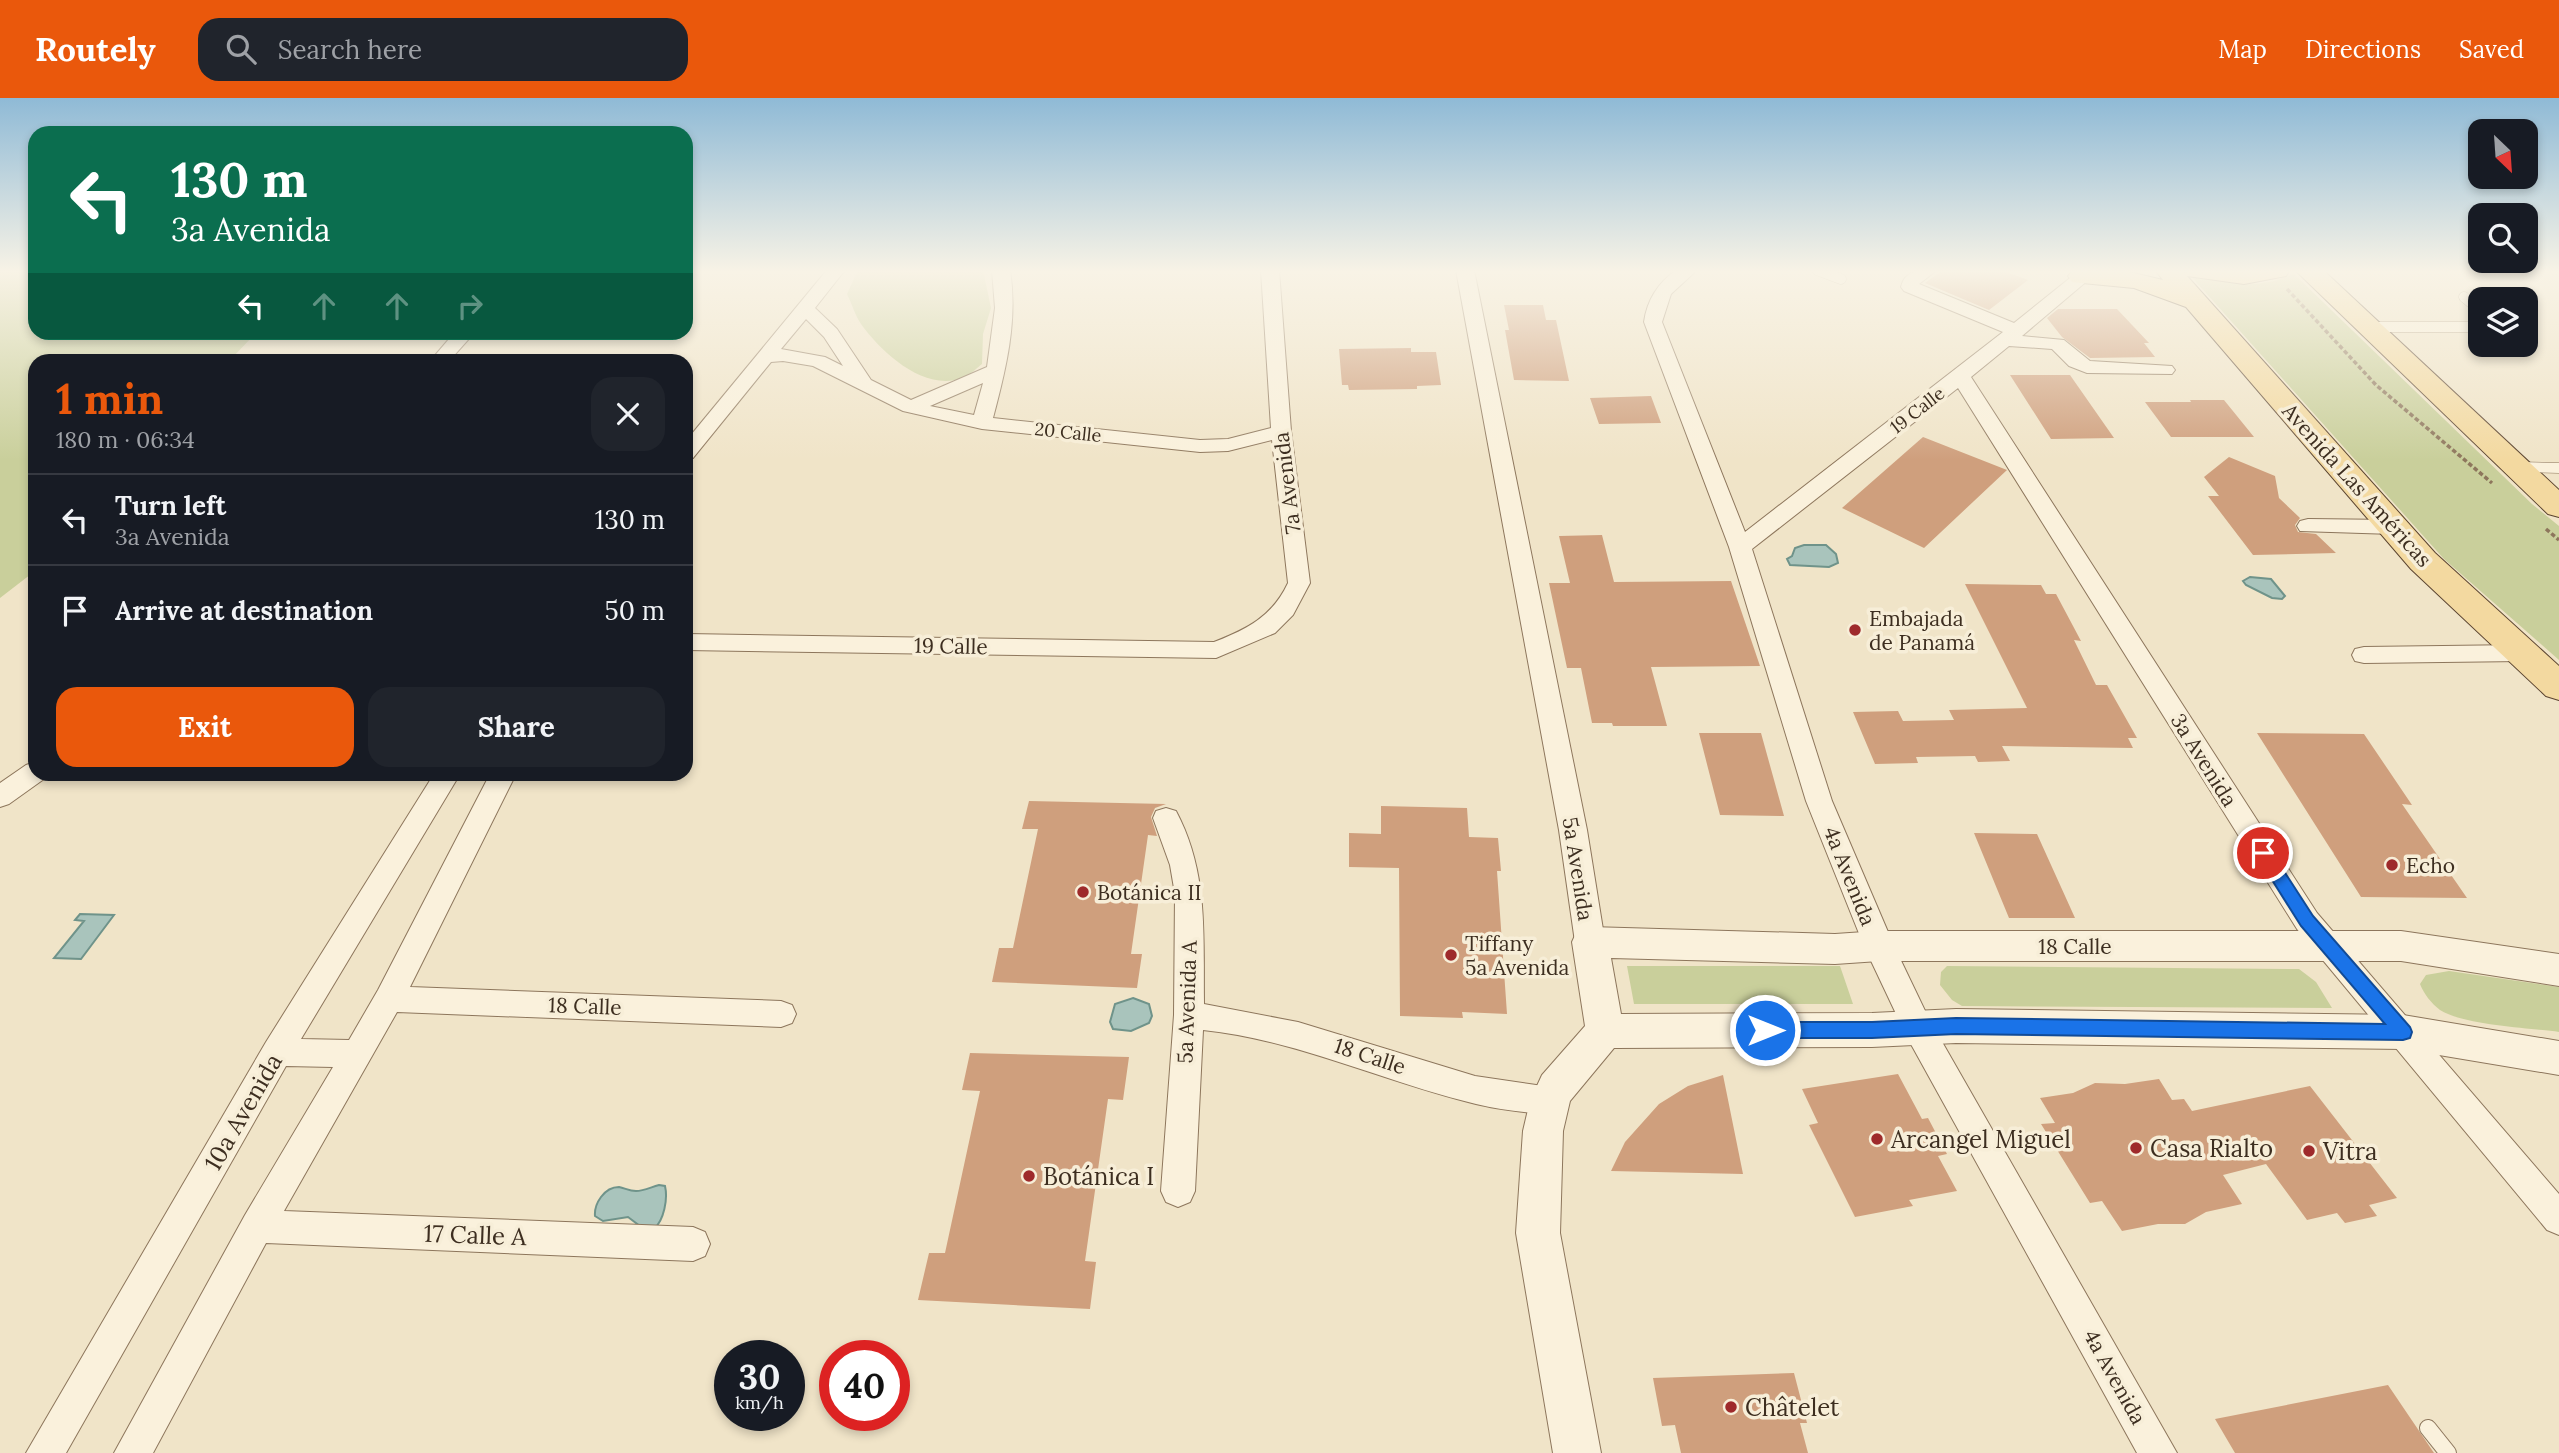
<!DOCTYPE html>
<html lang="en">
<head>
<meta charset="utf-8">
<style>
  body { margin:0; font-family:Lora,serif; background:#20242c; color:#f1f3f6; height:100vh; display:flex; flex-direction:column; font-size:26px; white-space:nowrap }
  * { box-sizing:border-box; margin:0 }
  p { font-size:23px; color:#9ea1a6 }
  .icon { flex:none; width:38px; height:38px; fill:none; stroke:currentColor; stroke-width:2; stroke-linecap:round; stroke-linejoin:round }
  .map { position:relative; flex:1; overflow:hidden }
  .details { position:absolute; left:28px; top:256px; width:665px; height:427px; display:flex; flex-direction:column; background:#171b24; border-radius:21px; box-shadow:0 4px 10px #0003 }
  .details>* { flex:none }
  .hud { position:absolute; left:28px; top:28px; width:665px; height:214px; border-radius:21px; box-shadow:0 4px 10px #0003; background:#0b6e4f; color:#fff; overflow:hidden }
  .needle { width:46px; rotate:155deg }
  .buttons { position:absolute; left:2468px; top:21px; display:grid; gap:14px }
  .buttons a { display:grid; place-items:center; width:70px; height:70px; border-radius:14px; background:#171b24; box-shadow:0 4px 10px #0003; font-size:35px }
  .speed { position:absolute; left:714px; top:1242px; display:flex; gap:14px; font-size:35px; font-weight:700; text-align:center }
  .speed>* { display:grid; place-content:center; width:91px; height:91px; border-radius:50%; background:#171b24; box-shadow:0 4px 10px #0003; line-height:1 }
  .speed small { font-size:18px; font-weight:400 }
  .speed .limit { border:10px solid #d22; background:#fff; color:#111 }
  .pin { position:absolute; display:grid; place-items:center; width:60px; height:60px; color:#fff; margin:-30px; border:4px solid #fff; border-radius:50%; box-shadow:0 2px 7px #0007 }
  .me { position:absolute; width:77px; margin:-38px; rotate:90deg; stroke-linejoin:round; filter:drop-shadow(0 0 5px #0008) }
  .turn { display:flex; align-items:center; gap:24px; height:147px; padding:0 28px; font-size:32px }
  .turn .icon { width:91px; height:91px; stroke-width:2.5 }
  .turn b { display:block; font-size:49px; line-height:60px }
  .lanes { display:flex; align-items:center; height:66px; padding:0 28px; background:#0003; justify-content:center; gap:35px; direction:ltr }
  .lanes .off { opacity:.35 }
  .round { display:grid; place-items:center; flex:none; width:74px; height:74px; border-radius:21px; background:#20242c }
  .summary { display:flex; align-items:center; justify-content:space-between; height:119px; padding:0 28px }
  h1 { font-size:42px; font-weight:700; line-height:52px; color:#ea580c }
  .cta { display:flex; gap:14px; margin-top:auto; padding:14px 28px }
  .cta a { flex:1; height:80px; border-radius:21px; background:#ea580c; color:#fff; font-size:28px; font-weight:700; line-height:80px; text-align:center }
  .cta a+a { background:#20242c; color:#f1f3f6 }
  ul { padding:0; list-style:none }
  li { display:flex; align-items:center; gap:21px; height:91px; padding:0 28px; border-top:2px solid #363941 }
  li div { flex:1 }
  li b { display:block; font-size:26px }
  li em { font-style:normal }
  header { display:flex; align-items:center; gap:42px; box-sizing:border-box; height:98px; padding:0 35px; background:#ea580c; color:#fff }
  header strong { font-size:33px }
  nav { display:flex; gap:38px; margin-inline-start:auto; font-size:24px }
  .search { width:490px; height:63px; background:#20242c; display:flex; align-items:center; gap:18px; box-sizing:border-box; padding:0 24px; border-radius:21px; color:#9ea1a6; font-size:26px }
  .map>svg:first-child { display:block }
  .green { fill:#c9cf9b }
  .water { fill:#a9c4bc; stroke:#6f938a; stroke-width:2 }
  .building { fill:#cf9f7d }
  .lines { fill:none; stroke-linecap:round; stroke-linejoin:round }
  .service-far1-casing { stroke:#8d765c; stroke-width:11 }
  .service-casing { stroke:#8d765c; stroke-width:18 }
  .minor-casing { stroke:#8d765c; stroke-width:2 }
  .tertiary-casing { stroke:#8d765c; stroke-width:2 }
  .primary-casing { stroke:#5b4430; stroke-width:2 }
  .path { stroke:#8d765c; stroke-width:3.5; stroke-dasharray:4.5 2.5; stroke-linecap:butt }
  .service-far1 { stroke:#faf1dc; stroke-width:10 }
  .service { stroke:#faf1dc; stroke-width:16 }
  .minor { fill:#faf1dc; fill-rule:evenodd }
  .tertiary { fill:#faf1dc; fill-rule:evenodd }
  .primary { fill:#f3d9a0; fill-rule:evenodd }
  .route { fill:#1a73e8; stroke:#114b97; stroke-width:2 }
  .poi-dot { fill:#9e2a2b; stroke:#f7eed8; stroke-width:2.5 }
  .labels { text-anchor:middle; dominant-baseline:central; stroke-width:7; stroke-linejoin:round; paint-order:stroke }
  .far-street-label { font-size:18px; fill:#3d2e20; stroke:#f7eed8 }
  .street-label { font-size:21px; fill:#3d2e20; stroke:#f7eed8 }
  .poi-label { font-size:21px; fill:#3d2e20; stroke:#f7eed8; text-anchor:start }
  .near-street-label { font-size:24px; fill:#3d2e20; stroke:#f7eed8 }
  .near-poi-label { font-size:24px; fill:#3d2e20; stroke:#f7eed8; text-anchor:start }
</style>
</head>
<body>
<header>
<strong>Routely</strong>
<div class="search"><svg class="icon" aria-label="search" viewBox="0 0 24 24"><circle cx="10" cy="10" r="6"/><path d="M15 15l6 6"/></svg>Search here</div>
<nav><a>Map</a><a>Directions</a><a>Saved</a></nav>
</header>
<div class="map">
<svg width="2559" height="1355" viewBox="0 0 2559 1355">
  <rect width="100%" height="100%" fill="#f0e4c8"/>
  <!-- green -->
  <path class="green" d="M0,172h35v62l221,1 -26,27h-195v211l-35,27z
    M858,172h125l8,38 -8,26 -1,30c-5,4 -11,10 -17,13 -39,17 -83,-24 -104,-53 -6,-9 -9,-20 -14,-30z
    M2293,175l239,231 27,22v134l-115,-101 -255,-285c31,9 74,17 104,-1z
    M1627,868h213l13,38h-219z
    M1947,868l352,3 17,13 16,26 -370,-2 -10,-6 -12,-15 1,-13z
    M2449,873l110,16v45c-29,-4 -96,-7 -119,-22 -9,-7 -16,-16 -20,-26l6,-9z"/>
  <!-- water -->
  <path class="water" d="M1804,447h22l10,9 2,9 -9,4 -39,-2 -3,-6 5,-3 3,-8z
    M2250,479l21,2 14,17 -3,3 -10,-1 -26,-13 -3,-4z
    M80,816l34,1 -33,44 -27,-1 30,-37 -9,-1z
    M1133,900l16,6 3,12 -3,7 -18,8 -18,-2 -3,-7 5,-18z
    M659,1087l6,1c3,13 -1,34 -11,43l-14,-3 -12,-9 -25,4 -8,-5c-1,-12 9,-29 24,-29 6,1 10,4 17,4 8,0 15,-4 23,-6z"/>
  <!-- building -->
  <path class="building" d="M1943,172h58l27,10 -39,30 -64,-27z
    M1504,207h39l3,15h10l13,61 -55,-1 -9,-50h4z
    M2058,211h59l32,34h-5l11,14 -65,1 -28,-21 -15,-19z
    M1411,250v4h25l5,33 -24,1v3l-68,1 -1,-5h-6l-3,-36z
    M2010,277h60l44,63 -63,1z
    M1651,298l10,27 -62,1 -9,-26z
    M2190,302h34l30,37h-83l-26,-35h46z
    M1923,339l84,33 -83,78 -82,-40z
    M2229,359l46,19 4,22 21,20 -5,7 3,7 18,2 20,19 -83,2 -45,-59h11l-15,-19z
    M1602,437l12,47 117,-1 29,85 -109,1 16,59h-54l-1,-3h-20l-11,-55h-14l-18,-85h21l-11,-47z
    M1965,486l76,1 5,9h10l25,47 -7,-1 22,45h11l30,53h-9l5,10 -131,-2 8,15 -32,1 -3,-6 -59,1 2,6 -43,1 -22,-52 45,-1 5,10 51,-1 -5,-10 78,-2z
    M1699,635h62l23,83 -64,-1z
    M2257,635l107,1 48,71 -10,-1 65,94 -106,-1z
    M1029,703l137,3 -11,4 -4,9 6,19 -9,-1 -17,119h11l-5,34 -145,-6 7,-34h14l25,-119h-16z
    M1381,708l86,2 2,29 29,1 3,33h-4l10,143 -45,-2 1,6 -63,-2 -1,-148 -50,-1v-34l32,1z
    M1974,735l63,1 38,84h-66z
    M970,955l159,4 -6,43 -15,-1 -23,162 11,1 -6,47 -172,-9 11,-47h16l35,-162 -18,-1z
    M1898,976l24,45 6,-1 19,36 -9,2 19,35 -48,9 4,6 -58,11 -46,-92 9,-2 -16,-34z
    M1723,977l20,99 -132,-3 14,-29 34,-38 29,-18z
    M2159,981l13,21 12,-1 8,12 118,-25 87,112 -28,7 8,11 -32,7 -8,-10 -30,7 -41,-56 -43,11 19,29 -36,8 -21,12h-27l-36,7 -20,-30 -12,2 -49,-79 14,-1 -15,-25 33,-5 22,-10 30,1z
    M1794,1275l13,50h-7l8,30h-127l-6,-28 -13,1 -9,-48z
    M2388,1287l46,68h-199l-20,-34z"/>
  <g class="lines">
    <defs>
      <path id="service-far1" d="M1817,172l24,9
        M2464,199l16,13
        M2369,229h111
        M2520,369l39,1"/>
      <path id="service" d="M2428,1330l20,25"/>
      <path id="minor" d="M827,172h18l-30,38 22,21 34,51 40,20 76,-33 8,-59 -3,-38h18c8,51 -4,99 -17,148l207,22 28,-1 43,-11 -10,-158h18l12,161 19,152 -17,32 -18,18 -59,25 -530,-8v-16l528,8c33,-13 58,-25 74,-59l-16,-143 -44,11 -28,1 -218,-23 -79,-18 -90,-45 -30,-5 -12,1 -78,96 -7,2v-19zM806,221l18,18 19,29 -18,-9 -44,-8zM983,285l-9,32 -44,-9z
        M1456,172h18l113,560 18,112 -5,8 -10,4 -10,-4 -5,-8 -16,-112z
        M1676,172h21l-26,24 -9,28 83,210 258,-200 -99,-41 -3,-4c4,-18 21,-17 36,-17l-18,14 95,39 66,-53h20l-78,66 42,4 26,21 82,5 3,4 -3,4 -85,-1 -18,-7 -17,-17 -43,-3 -38,31 346,536 242,281v41l-12,-5 -250,-301 -339,-541 -206,161 80,252 62,145 35,73 248,434h-40l-230,-416 -43,-91 -58,-145 -77,-254 -85,-225c3,-22 14,-39 32,-52z
        M455,234h20l-25,28h-19z
        M2308,421l85,1 8,2 3,5 -3,5 -8,2 -93,-3 -3,-5 3,-5z
        M2521,547l9,2 3,6 -3,6 -9,2 -157,2 -9,-2 -3,-6 3,-6 9,-2z
        M35,664v12h12l-3,5 -35,25 -9,3v-24l26,-18z
        M434,676h26l-159,265 48,1 29,-50 112,-216h26l-106,213 371,14 11,4 4,9 -4,9 -11,4 -384,-15 -113,199 409,16 12,5 5,12 -5,12 -12,5 -427,-18 -113,210h-39l131,-238 88,-148 -47,-1 -220,387h-40l240,-411z
        M1166,710l10,3c33,62 27,124 28,193l94,18 177,54 75,11 11,4 5,10 -5,10 -11,4c-25,-3 -50,-5 -74,-11 -92,-22 -178,-64 -273,-74l-8,161 -5,11 -12,5 -12,-5 -5,-11 13,-176 1,-121 -5,-29 -17,-47 3,-7z"/>
      <path id="tertiary" d="M1590,829l245,7 44,-3h522l158,23v32l-158,-25h-522l-44,3 -224,-6 10,56 251,-1 84,-4 447,6 156,26v34l-156,-26 -447,-6 -84,4 -258,1 -44,53 -7,30 -3,102 41,220h-48l-37,-220 7,-102 7,-30 12,-26 43,-49 -13,-84 5,-11z"/>
      <path id="primary" d="M2073,172h48l42,10 -8,-10h27l4,5 -3,-5h107l-4,6 -42,8 -57,-8 248,277 124,113v34l-13,-4 -135,-127 -225,-262 -52,-19 -62,-6 -4,-6z
        M2295,172h28l236,220v27l-11,-3z"/>
    </defs>
    <!-- service-far1 casing -->
    <use href="#service-far1" class="service-far1-casing"/>
    <!-- service casing -->
    <use href="#service" class="service-casing"/>
    <!-- minor casing -->
    <use href="#minor" class="minor-casing"/>
    <!-- tertiary casing -->
    <use href="#tertiary" class="tertiary-casing"/>
    <!-- primary casing -->
    <use href="#primary" class="primary-casing"/>
    <!-- path -->
    <path class="path" d="M2287,191l89,96 116,98
      M2546,431l13,11"/>
    <!-- service-far1 -->
    <use href="#service-far1" class="service-far1"/>
    <!-- service -->
    <use href="#service" class="service"/>
    <!-- minor -->
    <use href="#minor" class="minor"/>
    <!-- tertiary -->
    <use href="#tertiary" class="tertiary"/>
    <!-- primary -->
    <use href="#primary" class="primary"/>
  </g>
  <!-- sky -->
  <linearGradient id="sky" x2="0" y2="1"><stop stop-color="#8fbad6"/><stop offset="0.48" stop-color="#f8f3e6"/><stop offset="1" stop-color="#f8f3e6" stop-opacity="0"/></linearGradient>
  <rect width="2559" height="362" fill="url(#sky)"/>
  <!-- route -->
  <path class="route" d="M2263,748l6,2 44,68 97,111 2,5 -2,6 -7,2 -447,-6 -84,4h-107l-6,-2 -3,-6 3,-5 6,-3h107l84,-4 429,6 -84,-98 -46,-73 3,-5z"/>
  <!-- markers -->
  <g class="poi-dot">
    <circle cx="1855" cy="532" r="7"/>
    <circle cx="2392" cy="767" r="7"/>
    <circle cx="1083" cy="794" r="7"/>
    <circle cx="1451" cy="857" r="7"/>
    <circle cx="1877" cy="1041" r="7"/>
    <circle cx="2136" cy="1050" r="7"/>
    <circle cx="2309" cy="1053" r="7"/>
    <circle cx="1029" cy="1078" r="7"/>
    <circle cx="1731" cy="1309" r="7"/>
  </g>
  <g class="labels">
    <!-- far-street labels -->
    <g class="far-street-label">
      <text transform="translate(1917 312) rotate(-38)">19 Calle</text>
      <text transform="translate(1068 334) rotate(6)">20 Calle</text>
    </g>
    <!-- street labels -->
    <g class="street-label">
      <text transform="translate(1287 385) rotate(-97)">7a Avenida</text>
      <text transform="translate(2357 387) rotate(48)">Avenida Las Américas</text>
      <text transform="translate(951 548) rotate(1)">19 Calle</text>
      <text transform="translate(2204 662) rotate(58)">3a Avenida</text>
      <text transform="translate(1578 771) rotate(81)">5a Avenida</text>
      <text transform="translate(1850 778) rotate(68)">4a Avenida</text>
      <text x="2075" y="848">18 Calle</text>
      <text transform="translate(1187 904) rotate(-88)">5a Avenida A</text>
      <text transform="translate(585 908) rotate(2)">18 Calle</text>
      <text transform="translate(1370 958) rotate(18)">18 Calle</text>
      <text transform="translate(2115 1279) rotate(61)">4a Avenida</text>
    </g>
    <!-- poi labels -->
    <g class="poi-label">
      <text x="1869" y="520">Embajada<tspan x="1869" dy="24">de Panamá</tspan></text>
      <text x="2406" y="767">Echo</text>
      <text x="1097" y="794">Botánica II</text>
      <text x="1465" y="845">Tiffany<tspan x="1465" dy="24">5a Avenida</tspan></text>
    </g>
    <!-- near-street labels -->
    <g class="near-street-label">
      <text transform="translate(243 1014) rotate(-60)">10a Avenida</text>
      <text transform="translate(475 1137) rotate(2)">17 Calle A</text>
    </g>
    <!-- near-poi labels -->
    <g class="near-poi-label">
      <text x="1891" y="1041">Arcangel Miguel</text>
      <text x="2150" y="1050">Casa Rialto</text>
      <text x="2323" y="1053">Vitra</text>
      <text x="1043" y="1078">Botánica I</text>
      <text x="1745" y="1309">Châtelet</text>
    </g>
  </g>
</svg>
<div class="buttons">
<a><svg class="needle" viewBox="-14 -14 28 28"><path d="M0-13l5 13h-10z" fill="#e53935"/><path d="M0 13l5-13h-10z" fill="#9ea1a6"/></svg></a>
<a><svg class="icon" aria-label="search" viewBox="0 0 24 24"><circle cx="10" cy="10" r="6"/><path d="M15 15l6 6"/></svg></a>
<a><svg class="icon" aria-label="layers" viewBox="0 0 24 24"><path d="M12 4l9 5-9 5-9-5zM3 14l9 5 9-5"/></svg></a>
</div>
<div class="speed"><div>30<small>km/h</small></div><div class="limit">40</div></div>
<div class="pin" style="left:2263px;top:755px;background:#d93025"><svg class="icon" aria-label="arrive" viewBox="0 0 24 24"><path d="M6 21V4h12l-3 4 3 4H6"/></svg></div>
<svg class="me" style="left:1765px;top:932px" viewBox="-20 -20 40 40"><circle r="17" fill="#1a73e8" stroke="#fff" stroke-width="3"/><path d="M0-11L8 9 0 5-8 9z" fill="#fff"/></svg>
<div class="hud">
<div class="turn"><svg class="icon" aria-label="left" viewBox="0 0 24 24"><path d="M17 20v-9H6M10 6l-5 5 5 5"/></svg><div><b>130 m</b>3a Avenida</div></div>
<div class="lanes"><svg class="icon" aria-label="left" viewBox="0 0 24 24"><path d="M17 20v-9H6M10 6l-5 5 5 5"/></svg><svg class="icon off" aria-label="ahead" viewBox="0 0 24 24"><path d="M12 20V5M6 11l6-6 6 6"/></svg><svg class="icon off" aria-label="ahead" viewBox="0 0 24 24"><path d="M12 20V5M6 11l6-6 6 6"/></svg><svg class="icon off" aria-label="right" viewBox="0 0 24 24"><path d="M7 20v-9h11M14 6l5 5-5 5"/></svg></div>
</div>
<section class="details">
<div class="summary"><div><h1>1 min</h1><p>180 m · 06:34</p></div><a class="round"><svg class="icon" aria-label="close" viewBox="0 0 24 24"><path d="M6 6l12 12M18 6L6 18"/></svg></a></div>
<ul>
<li><svg class="icon" aria-label="left" viewBox="0 0 24 24"><path d="M17 20v-9H6M10 6l-5 5 5 5"/></svg><div><b>Turn left</b><p>3a Avenida</p></div><em>130 m</em></li>
<li><svg class="icon" aria-label="arrive" viewBox="0 0 24 24"><path d="M6 21V4h12l-3 4 3 4H6"/></svg><div><b>Arrive at destination</b></div><em>50 m</em></li>
</ul>
<div class="cta"><a>Exit</a><a>Share</a></div>
</section>
</div>
</body>
</html>
